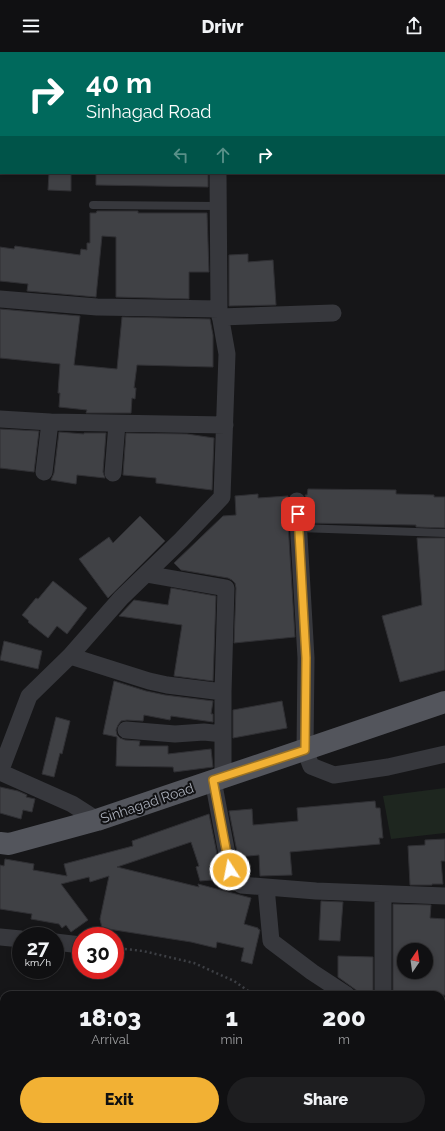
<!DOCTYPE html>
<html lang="en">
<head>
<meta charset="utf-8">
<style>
  body { margin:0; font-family:Raleway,sans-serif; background:#1e1e20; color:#f1f3f6; height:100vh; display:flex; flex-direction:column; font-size:15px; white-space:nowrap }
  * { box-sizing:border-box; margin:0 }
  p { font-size:13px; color:#9c9d9f }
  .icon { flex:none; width:22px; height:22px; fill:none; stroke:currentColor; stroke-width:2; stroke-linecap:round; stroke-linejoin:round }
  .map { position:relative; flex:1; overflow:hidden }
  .sheet { position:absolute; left:0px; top:939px; width:445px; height:140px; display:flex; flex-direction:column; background:#101012; border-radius:12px 12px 0 0; box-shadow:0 2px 6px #0003,0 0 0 1px #303032 }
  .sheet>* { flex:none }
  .top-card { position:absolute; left:0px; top:0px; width:445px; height:122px; box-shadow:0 2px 6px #0003,0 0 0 1px #303032; background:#00695c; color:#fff; overflow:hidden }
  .needle { width:26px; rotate:13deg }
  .tools { position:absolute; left:397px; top:891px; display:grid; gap:8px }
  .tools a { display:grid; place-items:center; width:36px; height:36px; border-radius:50%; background:#101012; box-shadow:0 2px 6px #0003,0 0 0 1px #303032; font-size:20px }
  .speed { position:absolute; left:12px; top:875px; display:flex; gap:8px; font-size:20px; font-weight:700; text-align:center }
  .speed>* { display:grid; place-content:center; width:52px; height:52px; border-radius:50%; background:#101012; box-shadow:0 2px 6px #0003,0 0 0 1px #303032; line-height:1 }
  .speed small { font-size:10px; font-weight:400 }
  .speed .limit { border:6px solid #d22; background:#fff; color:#111 }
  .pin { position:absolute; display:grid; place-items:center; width:34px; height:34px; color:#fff; margin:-17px; border-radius:8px; box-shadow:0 2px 6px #0006 }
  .me { position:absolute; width:44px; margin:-22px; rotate:349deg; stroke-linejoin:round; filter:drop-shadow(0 0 3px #0008) }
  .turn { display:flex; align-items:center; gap:14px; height:84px; padding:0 20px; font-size:18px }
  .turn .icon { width:52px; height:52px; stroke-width:2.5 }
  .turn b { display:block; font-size:28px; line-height:34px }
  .lanes { display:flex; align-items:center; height:38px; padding:0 20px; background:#0003; justify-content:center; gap:20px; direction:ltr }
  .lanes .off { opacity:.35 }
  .eta { display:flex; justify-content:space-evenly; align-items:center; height:68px; text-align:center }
  .eta b { font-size:24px; font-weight:800; line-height:28px }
  .primary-button { display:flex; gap:8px; margin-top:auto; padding:8px 20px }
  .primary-button a { flex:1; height:46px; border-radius:24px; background:#f2b134; color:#111; font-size:16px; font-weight:800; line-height:46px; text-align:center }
  .primary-button a+a { background:#1e1e20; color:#f1f3f6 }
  header { display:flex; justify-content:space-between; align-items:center; height:52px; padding:0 20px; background:#101012; font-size:18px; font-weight:800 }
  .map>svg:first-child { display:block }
  .green { fill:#1e261f }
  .building { fill:#404145; stroke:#303034; fill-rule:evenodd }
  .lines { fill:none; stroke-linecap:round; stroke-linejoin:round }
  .path { stroke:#3d3f44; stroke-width:2.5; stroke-dasharray:2 3; stroke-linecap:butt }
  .service { stroke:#37383d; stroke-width:8 }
  .minor { stroke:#37383d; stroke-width:17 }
  .primary { stroke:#53555c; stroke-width:22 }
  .route-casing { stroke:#9d7322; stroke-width:10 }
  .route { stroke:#f2b134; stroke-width:7 }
  .labels { text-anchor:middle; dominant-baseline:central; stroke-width:4; stroke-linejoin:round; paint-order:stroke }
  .street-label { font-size:14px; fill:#a8adb8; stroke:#111113 }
</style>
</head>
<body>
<header><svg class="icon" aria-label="menu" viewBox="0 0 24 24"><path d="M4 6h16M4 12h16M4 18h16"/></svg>Drivr<svg class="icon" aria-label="share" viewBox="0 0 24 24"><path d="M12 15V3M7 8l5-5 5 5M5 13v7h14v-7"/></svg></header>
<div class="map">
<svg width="445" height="1079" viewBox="0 0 445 1079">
  <rect width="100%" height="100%" fill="#161618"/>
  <!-- green -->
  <path class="green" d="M445,736v45l-54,6 -8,-43z"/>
  <!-- building -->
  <path class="building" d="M49,121h22v18l-23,-1z
    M96,121h112v14l-112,-2z
    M97,159h41v2h69l2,59h-20v27l-73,-2v-60l-14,-1 -6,61 -69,-6 1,-7 -28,-3v-34l14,2 1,-3 65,9 1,-6 6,1v-7h3v-30h6z
    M248,202v8l25,-2 3,45 -47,1v-51z
    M0,257l80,7 -6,49 43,4 5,-52 88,2 3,16v32l-76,-2 -3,23h2l-1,11 -3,-1 -1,15h-45l1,-3 -28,-3 1,-14h-2l2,-29 -60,-6z
    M0,377l39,2 -5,41 -34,-4z
    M59,380l25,2v-1h22l-3,39 2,6 -28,-3 -1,9 -25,-4 3,-7z
    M126,381l61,1 27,4 -2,52 -56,-7v-5l-33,-3z
    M308,437l88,1v4l38,1v2h11v31l-29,-1v-2l-108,-2 -1,-23 -2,-5h2z
    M258,442v4l30,-2 -1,6 1,21 7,114 -61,6 2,-55 -1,-5 -3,-3 -4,-2 -47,-8 -7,-7 49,-47 13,-1 -1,-19z
    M140,464l25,25 -57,57 -29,-39 30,-22 4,6z
    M417,486h28v132l-45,12 -18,-66 40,-11z
    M53,529l34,27 -20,26 -10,-8 -9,12 -20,-16 1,-1 -7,-6 14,-17 2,1z
    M171,536l45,8 -3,85 -39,-5 8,-51 -63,-9 15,-16 34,5z
    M4,589l38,10 -4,18 -38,-9z
    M114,629l32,10 19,4 48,6 -2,13h2v8l-42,-6 -1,4 -26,-5 -1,6 -16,-1 -6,1 -3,4 -2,5 1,5 3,3 5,2 15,1 -1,5h29v8l43,-5 2,18 -39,5 -1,-5 -57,-1 1,-29 -14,-3z
    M282,649l5,27 -54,10v-28z
    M56,665l14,4 -8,33 -2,-1 -6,24 -12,-3z
    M0,735l18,4 9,4 -1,2 9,2 -3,13 -9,-2 -2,9 -21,-6z
    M375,749l1,7h4l3,30h-4l1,6 -90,8 2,23 -32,1 -1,-21 -21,2 -9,-46 23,-2 1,16 45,-4 -1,-13z
    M209,762l9,45h-2l7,20 -23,2 -4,-14 3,-1 -8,-24 -74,25 82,20 -1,-3 53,14 -7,26 14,4v1l2,1 -8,34 -11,-3 3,-13 -27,-6 -1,6 -25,-6 -89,-14 -2,-9 9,-43 -19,6 -1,-5 -28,7 27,36 -17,12 -5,-7 -4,3 -3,-4 -28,-5 1,-5 -32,-5v-44l4,1 1,-7 29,5 -1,6 34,6 -3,-12 69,-18 -1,-5z
    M445,787v22h-4l2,23h-11v1h-22l-2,-39 17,-1v-5z
    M321,849l22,1 -3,39 -21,-1z
    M393,852l38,1 -1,13 15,1v76h-52zM404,898h22v22h-22z
    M338,904l35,1v38h-10l-25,-18z"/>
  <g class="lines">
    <!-- path -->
    <path class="path" d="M115,896l28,3 51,12 40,18 20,14
      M441,1075l4,2"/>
    <!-- service -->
    <path class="service" d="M0,62h1
      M444,113h1
      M93,153l125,1
      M299,476l146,5"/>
    <!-- minor -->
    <path class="minor" d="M202,0v1
      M0,247l97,8 122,2
      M220,265l113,-4
      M0,367l50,3 175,3
      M44,420l6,-50
      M113,421l4,-49
      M297,449l9,157 -1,92 6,16 23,9 54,-8 57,-13
      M146,522l80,14 -3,104v86
      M70,604l79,25 18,4 56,7
      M126,678l49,4 29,-2 19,2
      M0,720l29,-76 41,-40 51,-58 60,-58 41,-43 5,-143 -8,-45 -1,-136
      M0,720l72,32 25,16
      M213,728l17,90 11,15 75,6 129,5
      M266,835l5,54 41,31 35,23
      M0,885l21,2
      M55,890l26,3
      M383,943v-101
      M0,987l4,1
      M441,1027l4,4
      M0,1035l4,2
      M0,1060l4,2
      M27,1075l8,4
      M72,1075l7,4
      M207,1075l8,4"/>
    <!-- primary -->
    <path class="primary" d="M0,791l9,1 88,-24 348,-118"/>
  </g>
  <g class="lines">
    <defs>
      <path id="route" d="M230,818l-17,-90 92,-30 1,-92 -8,-144"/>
    </defs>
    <!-- route casing -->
    <use href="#route" class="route-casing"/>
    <!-- route -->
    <use href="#route" class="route"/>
  </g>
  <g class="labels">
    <!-- street labels -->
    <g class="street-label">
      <text transform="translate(147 751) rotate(-19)">Sinhagad Road</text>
    </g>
  </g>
</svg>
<div class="tools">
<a><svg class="needle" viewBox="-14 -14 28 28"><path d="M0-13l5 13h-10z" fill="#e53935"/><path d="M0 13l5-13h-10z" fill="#9c9d9f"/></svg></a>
</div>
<div class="speed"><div>27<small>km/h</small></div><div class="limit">30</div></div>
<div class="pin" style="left:298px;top:462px;background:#d93025"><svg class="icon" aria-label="arrive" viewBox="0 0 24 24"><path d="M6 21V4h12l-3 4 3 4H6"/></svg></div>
<svg class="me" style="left:230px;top:818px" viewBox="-20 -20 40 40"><circle r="17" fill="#f2b134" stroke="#fff" stroke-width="3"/><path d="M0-11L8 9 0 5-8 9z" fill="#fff"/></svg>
<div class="top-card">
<div class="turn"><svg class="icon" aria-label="right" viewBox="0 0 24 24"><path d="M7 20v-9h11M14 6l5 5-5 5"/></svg><div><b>40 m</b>Sinhagad Road</div></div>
<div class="lanes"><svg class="icon off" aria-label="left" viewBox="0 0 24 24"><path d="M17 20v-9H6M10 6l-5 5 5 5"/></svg><svg class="icon off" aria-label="ahead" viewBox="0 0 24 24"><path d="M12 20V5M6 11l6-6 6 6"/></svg><svg class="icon" aria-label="right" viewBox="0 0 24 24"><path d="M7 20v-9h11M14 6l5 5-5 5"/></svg></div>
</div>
<section class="sheet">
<div class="eta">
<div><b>18:03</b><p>Arrival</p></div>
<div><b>1</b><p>min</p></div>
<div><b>200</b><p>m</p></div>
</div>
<div class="primary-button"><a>Exit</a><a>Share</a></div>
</section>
</div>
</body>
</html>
